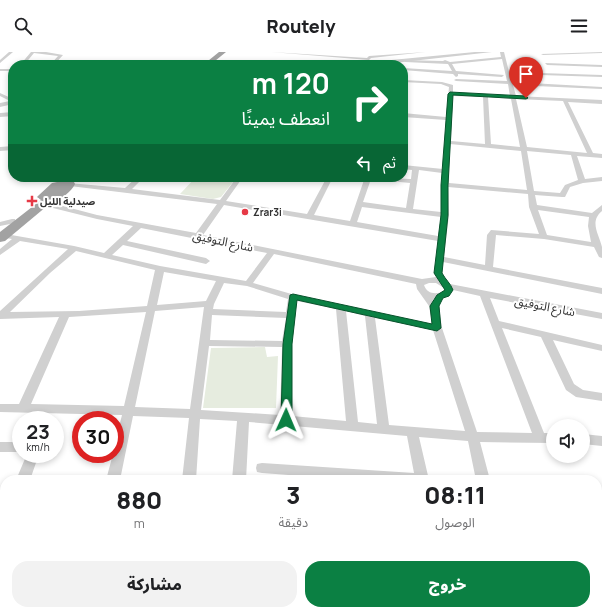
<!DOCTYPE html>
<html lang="ar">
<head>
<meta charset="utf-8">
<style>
  body { margin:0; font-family:Manrope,"Noto Sans Arabic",sans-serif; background:#f2f2f2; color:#202124; direction:rtl; height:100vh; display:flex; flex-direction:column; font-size:15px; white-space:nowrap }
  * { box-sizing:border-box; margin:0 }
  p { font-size:13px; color:#757577 }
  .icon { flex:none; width:22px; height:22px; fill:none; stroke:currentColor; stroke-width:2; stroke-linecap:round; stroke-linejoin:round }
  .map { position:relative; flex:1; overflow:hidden; direction:ltr }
  .drawer { position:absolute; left:0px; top:423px; width:602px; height:140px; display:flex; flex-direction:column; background:#fff; border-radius:16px 16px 0 0; box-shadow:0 2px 6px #0003; direction:rtl }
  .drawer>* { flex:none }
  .banner { position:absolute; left:8px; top:8px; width:400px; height:122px; border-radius:16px; box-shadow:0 2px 6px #0003; direction:rtl; background:#0b8043; color:#fff; overflow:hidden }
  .buttons { position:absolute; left:546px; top:367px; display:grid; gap:8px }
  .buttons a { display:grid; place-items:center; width:44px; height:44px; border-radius:50%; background:#fff; box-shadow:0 2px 6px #0003; font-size:20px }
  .speed { position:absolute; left:12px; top:359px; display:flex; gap:8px; font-size:20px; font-weight:700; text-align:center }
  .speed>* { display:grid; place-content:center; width:52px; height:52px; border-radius:50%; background:#fff; box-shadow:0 2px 6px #0003; line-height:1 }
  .speed small { font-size:10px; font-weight:400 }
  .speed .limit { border:6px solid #d22; background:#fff; color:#111 }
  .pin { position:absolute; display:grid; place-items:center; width:34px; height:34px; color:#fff; margin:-41px -17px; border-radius:50% 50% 50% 0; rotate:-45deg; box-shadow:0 0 4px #0007 }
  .pin .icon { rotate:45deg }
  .me { position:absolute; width:44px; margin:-22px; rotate:1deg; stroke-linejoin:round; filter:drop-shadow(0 0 3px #0008) }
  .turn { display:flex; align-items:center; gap:14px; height:84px; padding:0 12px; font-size:18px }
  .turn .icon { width:52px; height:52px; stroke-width:2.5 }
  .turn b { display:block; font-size:28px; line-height:34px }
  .then { display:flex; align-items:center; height:38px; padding:0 12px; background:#0003; gap:8px; font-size:15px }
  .eta { display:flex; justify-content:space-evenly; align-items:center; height:68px; text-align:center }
  .eta b { font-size:24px; font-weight:800; line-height:28px }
  .button { display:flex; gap:8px; margin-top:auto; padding:8px 12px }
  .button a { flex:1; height:46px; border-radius:16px; background:#0b8043; color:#fff; font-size:16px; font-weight:800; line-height:46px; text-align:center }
  .button a+a { background:#f2f2f2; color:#202124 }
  header { display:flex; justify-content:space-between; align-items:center; height:52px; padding:0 12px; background:#fff; font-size:18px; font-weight:800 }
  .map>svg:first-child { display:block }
  .green { fill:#e6ecdf }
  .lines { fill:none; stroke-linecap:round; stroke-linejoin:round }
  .minor { fill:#d0d0d0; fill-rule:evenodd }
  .tertiary { fill:#d0d0d0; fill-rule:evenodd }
  .trunk { fill:#a2a2a2; fill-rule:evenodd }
  .route { fill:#0b8043; stroke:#07532c }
  .poi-dot { fill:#e63946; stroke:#fff; stroke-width:1.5 }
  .labels { text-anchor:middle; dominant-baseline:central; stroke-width:4; stroke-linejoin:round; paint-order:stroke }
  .far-poi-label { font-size:10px; font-weight:bold; fill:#333; stroke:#fff; text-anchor:start }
  .street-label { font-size:12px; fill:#333; stroke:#fff }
</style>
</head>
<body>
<header><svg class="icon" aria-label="menu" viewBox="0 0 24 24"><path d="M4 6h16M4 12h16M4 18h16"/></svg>Routely<svg class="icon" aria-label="search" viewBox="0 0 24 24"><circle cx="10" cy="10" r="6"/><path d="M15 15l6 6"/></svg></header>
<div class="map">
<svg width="602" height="563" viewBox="0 0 602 563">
  <rect width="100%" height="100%" fill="#fff"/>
  <!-- green -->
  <path class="green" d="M196,125h41l-16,20 -8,2 -33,-5z
    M265,295l2,10 11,-1 -2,52h-73l8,-60z"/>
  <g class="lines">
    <!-- minor -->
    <path class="minor" d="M9,0h4l-13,11v-3z
      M31,0h15l17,3 -9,10h-4l8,-9 -24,-3 -10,12h-4z
      M271,0l96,6 2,-2 57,-4 -55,6 -2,2z
      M500,0h4l5,20 93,3v2l-92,-3 2,8 90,5v2l-89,-4 3,11 86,4v4l-34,-2 25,51 9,1v4l-25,-2 8,23 17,-2v4l-19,2 -13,4 -5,10h-3l-27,-2 2,10 55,8 10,-8v6c-13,11 -3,23 0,36 0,3 0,7 0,11l-3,-1 -5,-10 -50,-8 -48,-4 -3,32 109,21v6l-159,-32 -1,11 8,11 152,29v6l-112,-21 9,23 103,24v6l-49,-11 21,44 9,6 19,3v8l-26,-4 -10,-7 -25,-53 -39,-9 42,105h9v10l-73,-1 10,38h-14l-8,-39 -49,-4 10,43h-73l-94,-7 -5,-1 -1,-4 1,-4 5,-1 152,10 -7,-37 -158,-14 -3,58h-14l5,-59 -37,-2 -4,61h-14l7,-62 -56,-2 -13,64h-14l7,-26h2v-11l7,-28 -122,-3v-8h19l40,-87 -59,2v-8l68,-62 -48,-8 -20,14v-6l12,-10 -12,-2v-4l74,13 30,7 29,-27 -36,-7 -56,-14v-4h3l53,14 99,18 21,-29 -147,-18 -2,-1v-2l57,5 12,-11h7l-12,12 88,11 17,-23h6l-17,24 81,13 20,-37h6l-19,38 36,6 15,-44 46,2 1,-9 -9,-1v-4l40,4 3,-49 -43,-3v-4l43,4 3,-30 -8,-3 -38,-2v-2l39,2 11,3v8l57,3 -2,-12 -52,-3 -2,-1 2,-1 51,2 -5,-22 -50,5 4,7 48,4 -2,2 -44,-3v2l-2,1 -3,-3 -50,-4v-2l49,3 -4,-7 -43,-2 -2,-2 40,1 2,-1 5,2 51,-5zM453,44l30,1 2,47 -34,-3zM488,45l23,2 9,48 -29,-3zM516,47l47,2 24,52 -60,-6zM450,92l71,7 6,39 -78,-7zM527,99l44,4 7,25 -13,5 -5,8 -26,-2zM419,118l23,3 -1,39 -28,-3zM371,127l39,4 -4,25 -43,-6zM448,135l80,7 1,13 10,27 -48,-4 -4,5 -2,30 -41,-8 5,-42zM224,153l214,36 -4,32 2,4 -14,2 -219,-44zM362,155l79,10 -3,19 -81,-14zM538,158l51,7 -1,9 3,16 -44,-7zM141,176l126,25 -21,28 -86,-15 -48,-11 11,-10 83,19 4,-3 -4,-3 -79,-17zM76,199l79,19 -8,36 -68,5 -69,1 40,-39zM274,202l142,30 1,5 12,17 3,18 -137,-29 -42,-12zM164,220l52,9 -10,20 -49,4zM224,231l23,3 41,13 -2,13 -73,-3 1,-5zM429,231h7l8,5v3c-8,4 -17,3 -20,-6zM453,238l27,6 52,137 -55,-1 -35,-104 -3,-22 -6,-7 15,-3zM297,249l39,8 10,112 -54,-5v-72zM204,255l-14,102 -55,-2 20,-96zM346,259l19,5 12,108 -19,-2zM146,260l-22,94 -93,-2 38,-87zM212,263l74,3 -4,23 -72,-1zM375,266l58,12 32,101 -76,-6zM209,294l73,1 -2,68 -79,-5z
      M602,0v1l-59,2 -2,-1z
      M374,10l19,2 2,1 -23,-1z
      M545,11l57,2v2l-55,-2z
      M0,17h13v2h-13z
      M0,41l13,6v5l-13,3v-4l10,-2 -10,-5z
      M13,94v4l-13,1v-4z
      M12,167h3v4l-15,3v-4z
      M583,382l19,2v10l-19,-2z
      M0,390h21v10h-21z
      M27,402h12l-9,26h-14z
      M597,445h5v12h-5z
      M5,469v26l-5,2v-26z
      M597,499h5v14h-5z
      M5,506v14l-5,1v-14z
      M80,558h16v5h-16z
      M172,558h59l2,5h-61z
      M366,558h17l-2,5h-17z
      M437,558h16l1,5h-16z
      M513,558h16l1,5h-16z"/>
    <!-- tertiary -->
    <path class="tertiary" d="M475,0h17l-116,13h-19l3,-2z
      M13,60v4l-13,1v-4z"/>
    <!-- trunk -->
    <path class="trunk" d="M219,0h7l-16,13h-7z
      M67,128l7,2 1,2c-4,8 -13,15 -22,17l-48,40 -5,1v-10l41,-32 -4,-3 2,-2 13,-12z"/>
  </g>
  <!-- route -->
  <path class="route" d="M450,40l76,4 2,2 -2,1 -73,-4 -5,90v30l-6,58c3,6 9,11 11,17l-4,6 -6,2 -4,8 2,22 -4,3 -140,-31 -5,44v76l-2,3 -4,1 -4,-1 -1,-3 2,-76 7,-49 3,-1 139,30 -2,-18 7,-11 8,-5 -11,-17 7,-58v-30l7,-91z"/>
  <!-- markers -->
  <g class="poi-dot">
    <path d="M30 143h4v4h4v4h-4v4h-4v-4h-4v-4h4z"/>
    <circle cx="245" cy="160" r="4"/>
  </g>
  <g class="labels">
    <!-- far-poi labels -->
    <g class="far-poi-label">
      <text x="40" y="149">صيدلية الليل</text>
      <text x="253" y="160">Zrar3i</text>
    </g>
    <!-- street labels -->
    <g class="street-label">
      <text transform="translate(223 189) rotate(12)">شارع التوفيق</text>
      <text transform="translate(545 254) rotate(11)">شارع التوفيق</text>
    </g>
  </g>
</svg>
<div class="buttons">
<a><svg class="icon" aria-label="sound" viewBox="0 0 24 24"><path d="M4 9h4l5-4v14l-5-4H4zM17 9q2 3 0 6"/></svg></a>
</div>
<div class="speed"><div>23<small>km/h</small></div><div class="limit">30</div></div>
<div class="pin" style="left:526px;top:46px;background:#d93025"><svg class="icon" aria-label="arrive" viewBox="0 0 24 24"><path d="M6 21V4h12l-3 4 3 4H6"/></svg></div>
<svg class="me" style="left:286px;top:368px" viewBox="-20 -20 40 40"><path d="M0-17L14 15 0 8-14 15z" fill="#0b8043" stroke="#fff" stroke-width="4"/></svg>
<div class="banner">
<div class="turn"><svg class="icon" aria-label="right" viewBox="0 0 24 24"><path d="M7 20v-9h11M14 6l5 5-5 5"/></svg><div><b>120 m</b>انعطف يمينًا</div></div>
<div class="then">ثم<svg class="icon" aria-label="left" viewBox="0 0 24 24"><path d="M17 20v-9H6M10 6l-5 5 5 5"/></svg></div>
</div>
<section class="drawer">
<div class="eta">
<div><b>08:11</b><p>الوصول</p></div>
<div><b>3</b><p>دقيقة</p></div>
<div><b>880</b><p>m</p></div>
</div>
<div class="button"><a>خروج</a><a>مشاركة</a></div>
</section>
</div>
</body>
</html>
